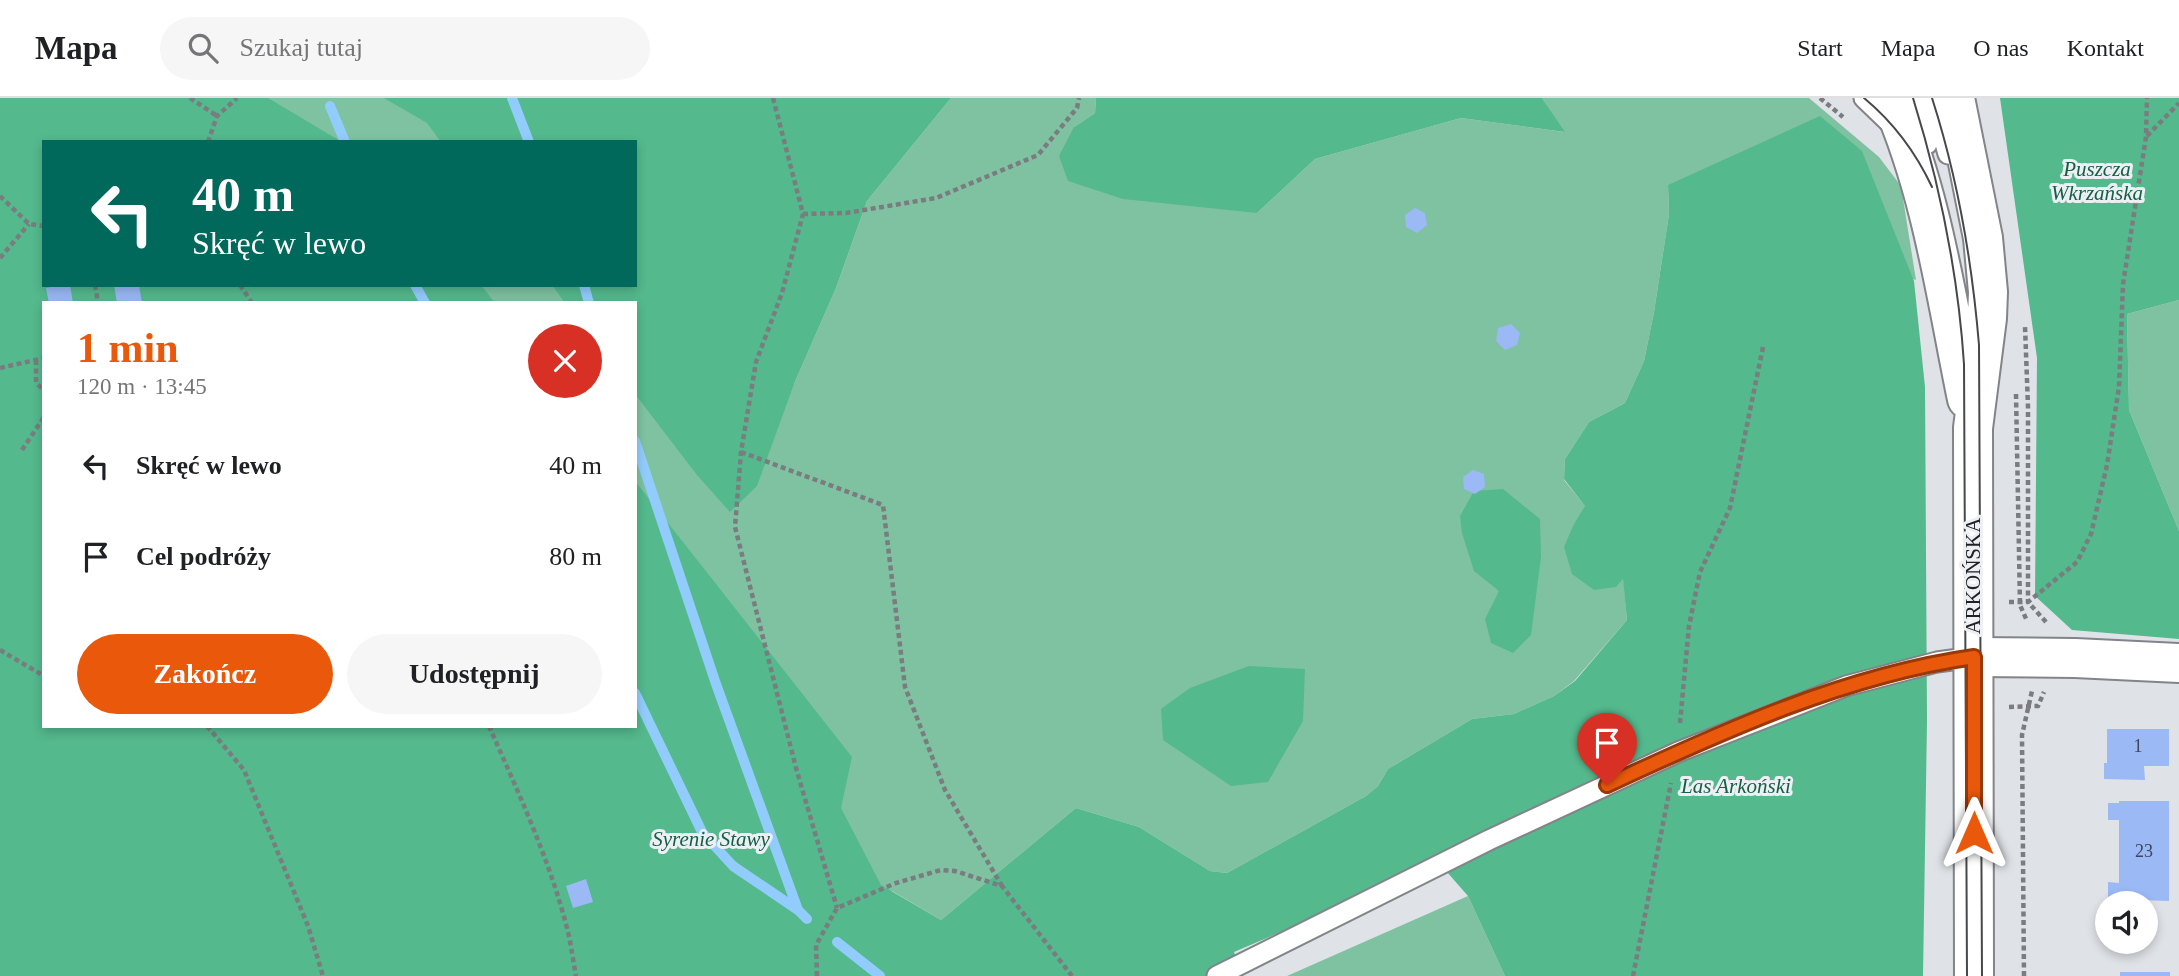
<!DOCTYPE html>
<html lang="pl">
<head>
<meta charset="utf-8">
<style>
  body { margin:0; font-family:Georgia,serif; background:#f6f6f6; color:#202124; height:100vh; display:flex; flex-direction:column; font-size:26px; white-space:nowrap }
  * { box-sizing:border-box; margin:0 }
  p { font-size:23px; color:#757577 }
  .icon { flex:none; width:38px; height:38px; fill:none; stroke:currentColor; stroke-width:2; stroke-linecap:round; stroke-linejoin:round }
  .map { position:relative; flex:1; overflow:hidden }
  .sheet { position:absolute; left:42px; top:203px; width:595px; height:427px; display:flex; flex-direction:column; background:#fff; border-radius:0px; box-shadow:0 4px 10px #0003 }
  .sheet>* { flex:none }
  .top-card { position:absolute; left:42px; top:42px; width:595px; height:147px; border-radius:0px; box-shadow:0 4px 10px #0003; background:#00695c; color:#fff; overflow:hidden }
  .tools { position:absolute; left:2095px; top:793px; display:grid; gap:14px }
  .tools a { display:grid; place-items:center; width:63px; height:63px; border-radius:50%; background:#fff; box-shadow:0 4px 10px #0003; font-size:35px }
  .pin { position:absolute; display:grid; place-items:center; width:60px; height:60px; color:#fff; margin:-72px -30px; border-radius:50% 50% 50% 0; rotate:-45deg; box-shadow:0 0 7px #0007 }
  .pin .icon { rotate:45deg }
  .me { position:absolute; width:77px; margin:-38px; rotate:0deg; stroke-linejoin:round; filter:drop-shadow(0 0 5px #0008) }
  .turn { display:flex; align-items:center; gap:24px; height:147px; padding:0 35px; font-size:32px }
  .turn .icon { width:91px; height:91px; stroke-width:2.5 }
  .turn b { display:block; font-size:49px; line-height:60px }
  .round { display:grid; place-items:center; flex:none; width:74px; height:74px; border-radius:37px; background:#f6f6f6 }
  .overview { display:flex; align-items:center; justify-content:space-between; height:119px; padding:0 35px }
  h1 { font-size:42px; font-weight:600; line-height:52px; color:#ea580c }
  .action { display:flex; gap:14px; margin-top:auto; padding:14px 35px }
  .action a { flex:1; height:80px; border-radius:42px; background:#ea580c; color:#fff; font-size:28px; font-weight:600; line-height:80px; text-align:center }
  .action a+a { background:#f6f6f6; color:#202124 }
  ul { padding:0; list-style:none }
  li { display:flex; align-items:center; gap:21px; height:91px; padding:0 35px }
  li div { flex:1 }
  li b { display:block; font-size:26px }
  li em { font-style:normal }
  header { display:flex; align-items:center; gap:42px; box-sizing:border-box; height:98px; padding:0 35px; background:#fff; border-bottom:2px solid #e0e0e0 }
  header strong { font-size:33px }
  nav { display:flex; gap:38px; margin-inline-start:auto; font-size:24px }
  .search { width:490px; height:63px; background:#f6f6f6; display:flex; align-items:center; gap:18px; box-sizing:border-box; padding:0 24px; border-radius:38px; color:#757577; font-size:26px }
  .map>svg:first-child { display:block }
  .green { fill:#7fc2a2; fill-rule:evenodd }
  .forest { fill:#54b98d }
  .lines { fill:none; stroke-linecap:round; stroke-linejoin:round }
  .stream { stroke:#92ccfd; stroke-width:10 }
  .building { fill:#9ab9f5 }
  .lane-casing { stroke:#818488; stroke-width:23 }
  .street-casing { stroke:#818488; stroke-width:42 }
  .secondary-casing { stroke:#818488; stroke-width:42 }
  .path { stroke:#7a7c7f; stroke-width:4.5; stroke-dasharray:5 3.5; stroke-linecap:butt }
  .lane { stroke:#fff; stroke-width:19 }
  .street { stroke:#fff; stroke-width:38 }
  .secondary { stroke:#fff; stroke-width:38 }
  .tram { stroke:#47484b; stroke-width:2 }
  .route-casing { stroke:#983908; stroke-width:18 }
  .route { stroke:#ea580c; stroke-width:12 }
  .labels { text-anchor:middle; dominant-baseline:central; stroke-width:6; stroke-linejoin:round; paint-order:stroke }
  .number-label { font-size:18px; fill:#3e4758 }
  .park-label { font-size:21px; font-style:italic; fill:#156144; stroke:#edeff5 }
  .street-label { font-size:21px; fill:#202123; stroke:#edeff5 }
</style>
</head>
<body>
<header>
<strong>Mapa</strong>
<div class="search"><svg class="icon" aria-label="search" viewBox="0 0 24 24"><circle cx="10" cy="10" r="6"/><path d="M15 15l6 6"/></svg>Szukaj tutaj</div>
<nav><a>Start</a><a>Mapa</a><a>O nas</a><a>Kontakt</a></nav>
</header>
<div class="map">
<svg width="2179" height="878" viewBox="0 0 2179 878">
  <rect width="100%" height="100%" fill="#dfe2e7"/>
  <!-- green -->
  <path class="green" d="M0,0h607l12,44h-575v143h591l159,99 42,-96 31,-87 84,-103h145l-1,15 -21,14 183,86 58,-54 146,-41 103,14 -22,-34h267l70,59 22,29 15,94 -248,-95 1,29 -15,98 -10,49 -19,42 -36,19 -24,37 -1,21 57,70 6,70 -53,61 -20,15 -40,18 -42,5 -84,50 -10,17 -12,10 -139,77 -17,-2 -71,-44 -63,-19 -135,112 -49,-29 -892,85zM44,205h591v423h-591z
    M2179,202v231l-50,-121 -2,-96z
    M1468,798l37,80h-218z"/>
  <!-- forest -->
  <path class="forest" d="M0,0h268l74,44h-298v143h437l14,18h-451v423h591v-245l217,276 -11,51 40,77 60,35 135,-112 63,19 71,44 17,2 139,-77 12,-10 10,-17 84,-50 42,-5 40,-18 21,-15 52,-61 -4,-41 -7,8 -22,3 -22,-16 -8,-27 10,-23 11,-18 -21,-27 1,-20 24,-37 36,-19 19,-42 10,-49 15,-98 -1,-29 152,-69 42,35 52,130 11,106 2,333 -4,256h-418l-37,-80 -28,-32 -206,88 9,24h-1243z
    M384,0h567l-84,103 -31,87 -42,96 -37,102 -27,26 -33,-37 -62,-81v-91h-70l-13,-18h83v-143h-194l-14,-19z
    M1096,0h446l23,34 -104,-14 -146,41 -58,54 -134,-14 -55,-18 -9,-25 15,-29 21,-14z
    M2000,0h179v202l-52,14 2,96 50,121v108l-107,-9 -37,-34 2,-238z
    M1503,391l37,30 1,38 -10,78 -18,18 -22,-10 -6,-24 14,-28 -25,-20 -12,-38 -2,-17 14,-25z
    M1249,568l56,3 -2,52 -35,61 -37,4 -68,-46 -2,-31 29,-21z"/>
  <g class="lines">
    <!-- stream -->
    <path class="stream" d="M512,0l17,44
      M330,8l15,36
      M415,187l10,18
      M584,187l5,18
      M635,343l81,243 82,226 9,9
      M635,595l67,139 31,34 65,44
      M837,844l43,34"/>
  </g>
  <!-- building -->
  <path class="building" d="M1415,110l10,5 2,12 -10,8 -11,-6 -1,-12z
    M62,187h8l3,18h-24l-3,-15z
    M114,187h25l3,18h-25z
    M1511,226l9,9 -3,12 -12,5 -9,-9 2,-13z
    M1473,372l11,4 1,13 -10,7 -11,-5 -1,-12z
    M2107,631h62v37h-25l1,14 -41,-1v-16h3z
    M2119,703h50v100l-61,-2v-17l11,1v-63h-11v-17h11z
    M586,781l7,23 -20,6 -7,-22z
    M2120,874h50v4h-50z"/>
  <g class="lines">
    <defs>
      <path id="lane" d="M1864,0l27,26
        M1913,0l14,46
        M1932,0l16,56
        M1217,878l272,-136 189,-88 168,-66 91,-24 37,-5"/>
      <path id="street" d="M1974,559l101,1 104,5"/>
      <path id="secondary" d="M1890,0c42,95 56,199 77,301
        M1955,0l28,140 5,54 -1,26 -14,110 1,548"/>
    </defs>
    <!-- lane casing -->
    <use href="#lane" class="lane-casing"/>
    <!-- street casing -->
    <use href="#street" class="street-casing"/>
    <!-- secondary casing -->
    <use href="#secondary" class="secondary-casing"/>
    <!-- path -->
    <path class="path" d="M190,0l27,18
      M773,0l30,116 -21,79 -26,69 -15,90 -6,75 61,241 41,140
      M1820,0l23,19
      M2147,38l32,-33
      M208,44l9,-26 20,-18
      M0,98l29,28 15,2
      M803,116l43,-1 90,-15 102,-43 39,-47 2,-10
      M0,160l29,-34
      M95,187l3,18
      M240,187l12,18
      M36,262v23l8,7
      M0,270l44,-10
      M2016,296l4,211 7,16
      M22,352l22,-33
      M741,354l142,53 22,182 40,103 57,96
      M2009,504h19v-195l-3,-81
      M2046,524l-18,-20 49,-40 14,-28 16,-69 12,-78 4,-103 23,-147 1,-39
      M0,552l44,26
      M2009,609l29,-1 6,-14
      M1680,625l9,-97 11,-54 30,-64 33,-161
      M207,628l37,44 64,156 15,50
      M489,628c29,66 60,132 78,202 4,16 6,32 9,48
      M817,878l-1,-31 21,-37 59,-25 45,-13 14,1 47,15 70,90
      M1633,878l38,-193
      M2024,878l-2,-241 10,-44"/>
    <!-- lane -->
    <use href="#lane" class="lane"/>
    <!-- street -->
    <use href="#street" class="street"/>
    <!-- secondary -->
    <use href="#secondary" class="secondary"/>
    <!-- tram -->
    <path class="tram" d="M1864,0c29,24 52,55 68,89
      M1913,0c27,87 45,175 51,266l3,612
      M1932,0c26,81 40,163 47,247l3,631"/>
  </g>
  <g class="lines">
    <defs>
      <path id="route" d="M1607,687c116,-54 239,-110 367,-128v176"/>
    </defs>
    <!-- route casing -->
    <use href="#route" class="route-casing"/>
    <!-- route -->
    <use href="#route" class="route"/>
  </g>
  <g class="labels">
    <!-- number labels -->
    <g class="number-label">
      <text x="2138" y="648">1</text>
      <text x="2144" y="753">23</text>
    </g>
    <!-- park labels -->
    <g class="park-label">
      <text x="2097" y="71">Puszcza<tspan x="2097" dy="24">Wkrzańska</tspan></text>
      <text x="1736" y="688">Las Arkoński</text>
      <text x="711" y="741">Syrenie Stawy</text>
    </g>
    <!-- street labels -->
    <g class="street-label">
      <text transform="translate(1973 478) rotate(-90)">ARKOŃSKA</text>
    </g>
  </g>
</svg>
<div class="tools">
<a><svg class="icon" aria-label="sound" viewBox="0 0 24 24"><path d="M4 9h4l5-4v14l-5-4H4zM17 9q2 3 0 6"/></svg></a>
</div>
<div class="pin" style="left:1607px;top:687px;background:#d93025"><svg class="icon" aria-label="arrive" viewBox="0 0 24 24"><path d="M6 21V4h12l-3 4 3 4H6"/></svg></div>
<svg class="me" style="left:1974px;top:735px" viewBox="-20 -20 40 40"><path d="M0-17L14 15 0 8-14 15z" fill="#ea580c" stroke="#fff" stroke-width="4"/></svg>
<div class="top-card">
<div class="turn"><svg class="icon" aria-label="left" viewBox="0 0 24 24"><path d="M17 20v-9H6M10 6l-5 5 5 5"/></svg><div><b>40 m</b>Skręć w lewo</div></div>
</div>
<section class="sheet">
<div class="overview"><div><h1>1 min</h1><p>120 m · 13:45</p></div><a class="round" style="background:#d93025;color:#fff"><svg class="icon" aria-label="close" viewBox="0 0 24 24"><path d="M6 6l12 12M18 6L6 18"/></svg></a></div>
<ul>
<li><svg class="icon" aria-label="left" viewBox="0 0 24 24"><path d="M17 20v-9H6M10 6l-5 5 5 5"/></svg><div><b>Skręć w lewo</b></div><em>40 m</em></li>
<li><svg class="icon" aria-label="arrive" viewBox="0 0 24 24"><path d="M6 21V4h12l-3 4 3 4H6"/></svg><div><b>Cel podróży</b></div><em>80 m</em></li>
</ul>
<div class="action"><a>Zakończ</a><a>Udostępnij</a></div>
</section>
</div>
</body>
</html>
